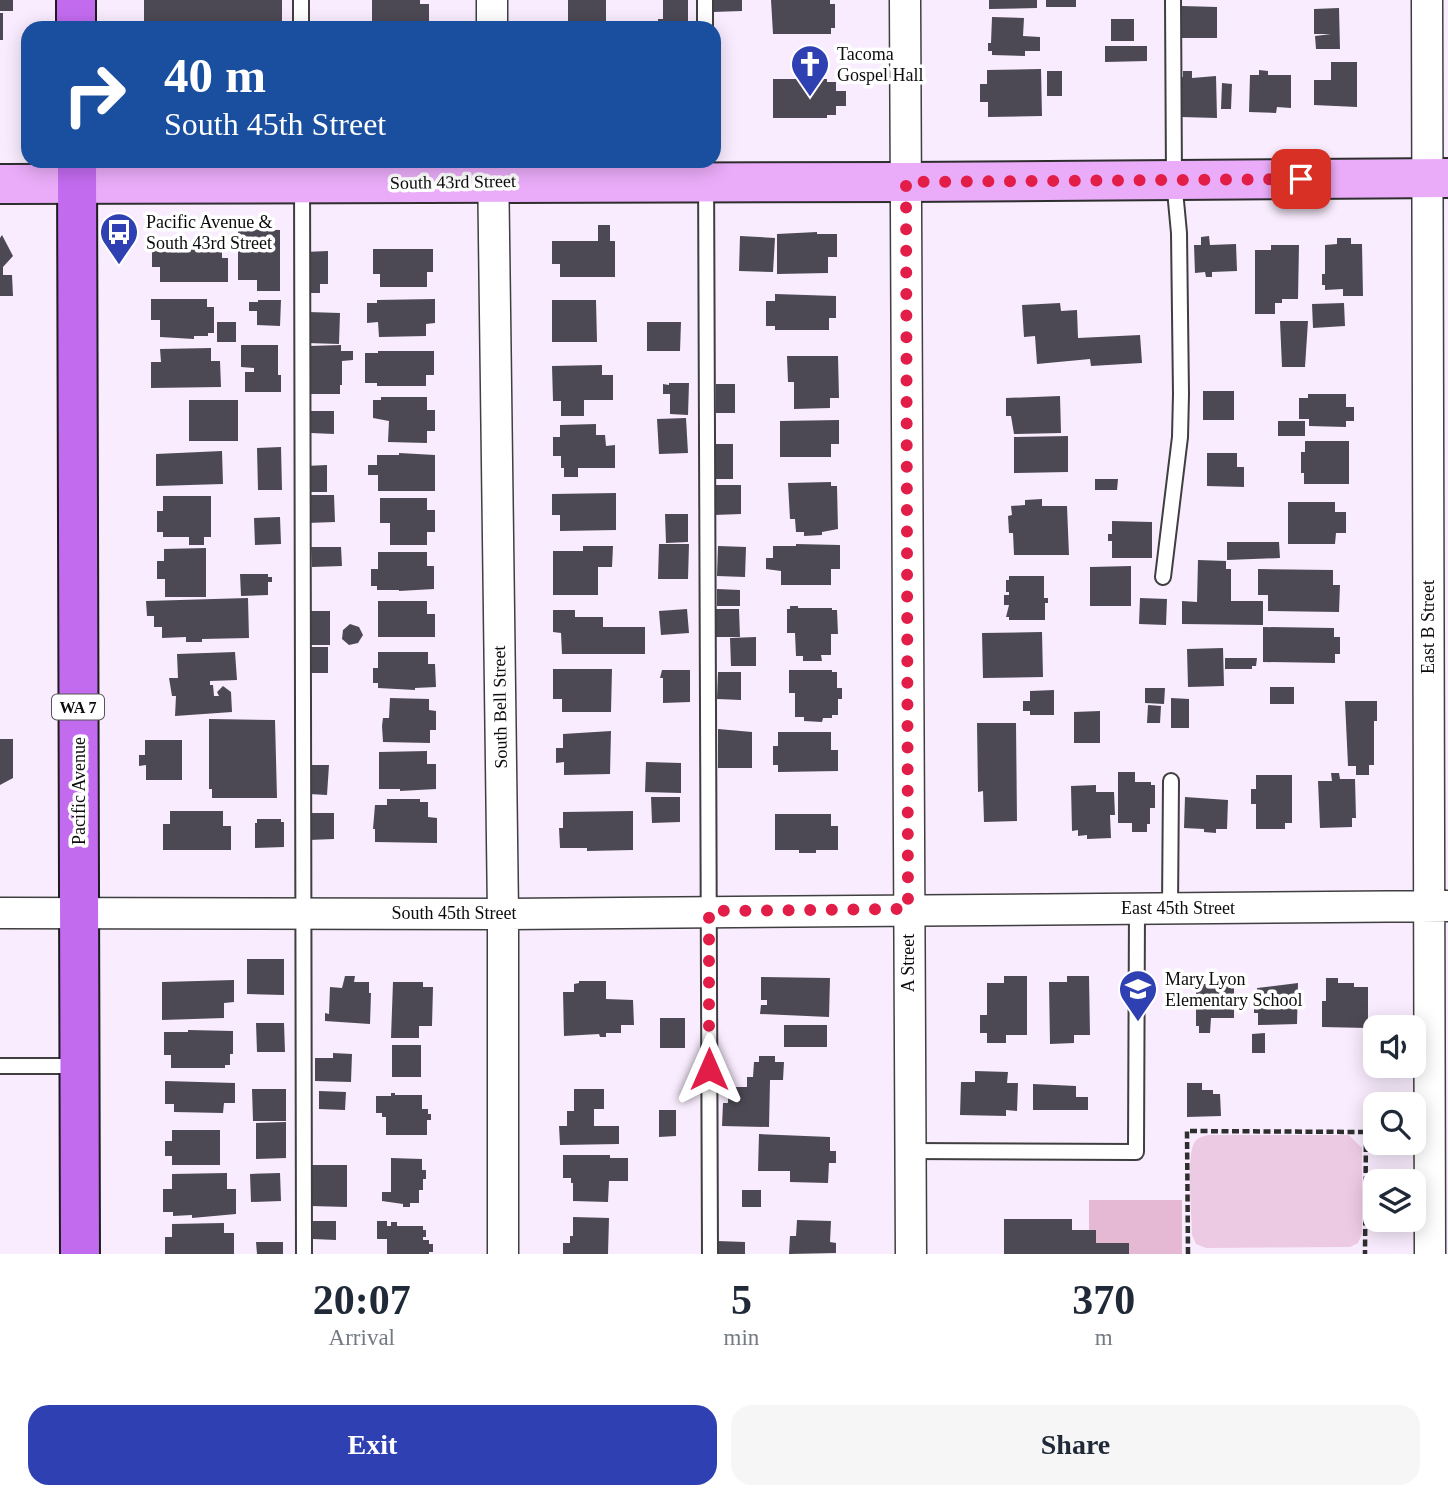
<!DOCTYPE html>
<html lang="en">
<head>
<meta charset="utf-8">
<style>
  body { margin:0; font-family:"Times New Roman",serif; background:#f6f6f7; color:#1f2937; height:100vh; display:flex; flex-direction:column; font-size:26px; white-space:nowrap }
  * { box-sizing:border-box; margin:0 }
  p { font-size:23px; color:#747a83 }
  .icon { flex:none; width:38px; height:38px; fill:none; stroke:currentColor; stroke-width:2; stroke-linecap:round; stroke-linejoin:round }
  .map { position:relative; height:1254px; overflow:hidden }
  .drawer { display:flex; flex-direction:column; background:#fff; flex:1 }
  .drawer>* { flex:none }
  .guide { position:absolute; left:21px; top:21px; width:700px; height:147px; border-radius:21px; box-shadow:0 4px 18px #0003; background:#1a4fa0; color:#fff; overflow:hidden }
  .controls { position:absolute; left:1363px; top:1015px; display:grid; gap:14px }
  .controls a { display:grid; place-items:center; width:63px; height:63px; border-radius:14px; background:#fff; box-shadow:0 4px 18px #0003; font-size:35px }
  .pin { position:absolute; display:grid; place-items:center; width:60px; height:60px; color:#fff; margin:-30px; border-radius:14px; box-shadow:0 4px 10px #0006 }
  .me { position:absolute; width:77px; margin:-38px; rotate:0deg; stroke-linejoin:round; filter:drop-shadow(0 0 5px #0008) }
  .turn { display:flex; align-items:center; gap:24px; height:147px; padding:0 28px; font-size:32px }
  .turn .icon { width:91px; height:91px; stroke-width:2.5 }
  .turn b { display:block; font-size:49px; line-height:60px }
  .eta { display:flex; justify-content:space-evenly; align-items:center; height:119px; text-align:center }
  .eta b { font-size:42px; font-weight:800; line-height:49px }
  .primary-button { display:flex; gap:14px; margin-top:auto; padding:14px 28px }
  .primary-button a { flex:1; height:80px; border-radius:21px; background:#2e40b2; color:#fff; font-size:28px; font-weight:800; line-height:80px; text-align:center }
  .primary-button a+a { background:#f6f6f7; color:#1f2937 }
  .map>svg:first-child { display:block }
  .green { fill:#e5b9d4 }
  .pitch { fill:#edcae4 }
  .building { fill:#4c4954 }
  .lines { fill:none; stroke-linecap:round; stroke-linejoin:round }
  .lane-casing { stroke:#3f3f3f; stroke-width:18 }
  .street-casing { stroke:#3f3f3f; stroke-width:33 }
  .secondary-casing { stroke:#2e2e2e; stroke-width:42 }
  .primary-casing { stroke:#1d1d1d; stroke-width:42 }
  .path { stroke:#2e2e2e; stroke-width:4.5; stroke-dasharray:7 3.5; stroke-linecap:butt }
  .lane { stroke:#fff; stroke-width:14 }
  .street { stroke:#fff; stroke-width:30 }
  .secondary { stroke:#eaacf9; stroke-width:38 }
  .primary { stroke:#c36bef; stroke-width:38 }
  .route { stroke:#e11d48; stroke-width:12; stroke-dasharray:0 21.6 }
  .labels { text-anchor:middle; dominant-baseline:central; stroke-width:7; stroke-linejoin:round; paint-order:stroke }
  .shield { fill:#fff; stroke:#555; stroke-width:2 }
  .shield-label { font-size:16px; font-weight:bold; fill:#0c0c0c }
  .poi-label { font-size:18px; fill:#0c0c0c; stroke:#fff; text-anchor:start }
  .street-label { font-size:18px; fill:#0c0c0c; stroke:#fff }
</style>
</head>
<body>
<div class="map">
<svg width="1448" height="1254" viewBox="0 0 1448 1254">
  <rect width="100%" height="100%" fill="#f9ecfe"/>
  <!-- green -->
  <path class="green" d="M1089,1200h93v54h-53v-11h-33v-13h-7z"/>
  <!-- pitch -->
  <path class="pitch" d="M1208,1135h141l13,13v86l-4,9 -8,4 -144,1 -10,-4 -4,-9c0,-20 -6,-76 2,-92 3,-5 9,-7 14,-8z"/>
  <!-- building -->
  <path class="building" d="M0,0h13v11h-13z
    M144,0h138v23h-33l1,5h-26l-1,-3h-5v3h-74z
    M372,0h48v4h9v24h-57z
    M568,0h38v28h-38z
    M663,0h25v28h-30v-9h5z
    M712,0h30v11l-29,1z
    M771,0h59v4h5v24h-4v6h-58z
    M989,0h48v8l-48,1z
    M1046,0h30v7h-30z
    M1182,6l35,1v31h-35z
    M1339,8l1,41h-24l-1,-13 16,-2h-17v-25z
    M0,13h3v27h-3z
    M992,17l32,1 -1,18 17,1v14h-15v5l-33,-1v-4h-4v-8h3z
    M1111,19h23v22h-23z
    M1105,46h42v15l-42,1z
    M1331,62h26v45l-43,-2v-25h17z
    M1041,69l1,47 -54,1v-15h-8v-18h7v-14z
    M1259,70l9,1v4h23v33l-14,-1 -1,6 -27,-1 1,-37h9z
    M1047,71h15v25h-15z
    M1183,71h9v7l24,-2 1,42 -36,-1 -1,-40h3z
    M773,79h54v3h9v9h10v15h-10v9h-9v3h-54z
    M1222,83l10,1 -1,25h-10z
    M598,225h12v16h5v36h-55v-13h-8v-23h46z
    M238,229l42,1v61h-23v-11h-19z
    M817,232v2h20v23h-9v16l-51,1v-40z
    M2,235l11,21 -10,11v8h9l1,21h-13v-58z
    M740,236l35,2 -2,34 -34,-1z
    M1209,236l1,9 26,-1 1,27 -25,1v5h-6l-1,-5 -10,1 -1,-28h7v-8z
    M1337,238h14v6h11l1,52h-20v-7l-18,1v-5h-3v-11h3v-29l12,-1z
    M160,243h57v4h5v11h6v24h-68v-15h-8v-22h8z
    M1271,245h28l-1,54h-16v4h-7v11h-20v-64h16z
    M373,249h60v23h-6v15h-47v-13h-7z
    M328,251v33h-8v9h-10v-8h-5l-1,-33z
    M775,294l61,2v22h-7v12h-54v-4h-9v-25h9z
    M151,299h56v8h7v26h-6v3h-14v3l-34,-2v-17h-9z
    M435,299v24l-9,1v12l-47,1 -1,-15 -11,1v-20h10v-3z
    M258,300h23l-1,26 -23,-1v-14h-8v-9h9z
    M552,300h44l1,42h-45z
    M1060,303l1,8 16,-1 1,28 62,-3 2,28 -51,3 -1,-7 -53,5 -2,-28 -11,1 -2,-32z
    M1344,303l1,23 -32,2 -1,-24z
    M308,312l32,1 -1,31 -32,-1z
    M1280,321h28l-3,46h-23z
    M217,322h19v20h-19z
    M647,322h34l-1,29h-33z
    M241,345h37v30h3v17h-36v-20h9v-4l-13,-1z
    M341,345v6h12v9l-11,1v24h-2v9h-29l-2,-48z
    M211,348v13h9l1,26 -70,1v-26h10l-1,-13z
    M378,351h56v24h-8v11h-49v-3h-12v-30h13z
    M787,356h51l1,42h-9v10l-36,1v-27h-6z
    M602,365v10h11v25h-29v16h-23v-15h-8l-1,-35z
    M669,383h20l-1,32 -18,-1v-20h-7v-10l6,1z
    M716,384h19v29h-19z
    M1203,391h31v29h-31z
    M1308,394h38v13h8v14h-8v6l-37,-1v-7h-10v-21h9z
    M1060,396l1,37 -47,1 -3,-18h-5v-18z
    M381,397h46v13h8v21h-8v12l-39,-1 1,-21 -16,-3v-18h8z
    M189,400h49v41h-49z
    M311,411h23v23l-23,-1z
    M686,418l2,35 -29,1 -2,-35z
    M839,420v24h-8v13h-51v-36z
    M1278,421h27v15h-27z
    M596,424v11h9l1,11 9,-1v23h-37v9h-14v-9h-3v-12h-8v-19h7v-12z
    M1068,436v36l-54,1v-36z
    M1305,441h44v43h-45v-11h-3v-21h4z
    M714,444h19v35h-19z
    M281,447l1,43h-24l-1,-42z
    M222,451l1,33 -67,2v-32z
    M399,453l36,2v36h-57v-16h-10v-10h9v-10h22z
    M1207,453h30v14h7v20l-37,-1z
    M327,465v27h-22v-26z
    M1095,479h23l-1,11h-22z
    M831,482v4h6l1,43 -16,3v3l-18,1v-4h-8l-1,-13h-5l-2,-36z
    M714,485h27v29l-27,1z
    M616,493v37l-56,1v-16h-8v-21z
    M306,495h28l1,27 -28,1z
    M163,496h48v41h-7v8h-15v-8h-26v-5h-6v-21h6z
    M380,498h47v12h8v22h-8v13h-37v-22h-10z
    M1042,499v7h25l2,49h-55l-1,-22h-4l-1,-17 4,-1 -1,-9 14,-1v-5z
    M1288,502h47v10h11v21h-10l-1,11h-47z
    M665,514h23v28l-22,1z
    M280,517l1,27 -26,1 -1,-27z
    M1112,521l40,1v36h-40v-17h-4v-7h4z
    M1227,542h52l1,16 -53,2z
    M659,544h30l-1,35h-30z
    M796,544l44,1v24h-9v16h-50v-14l-15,-2v-11h7v-12h23z
    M583,546h30l-1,21h-14v28h-45v-44h30z
    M718,546l28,1 -1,30 -28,-1z
    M311,547h30l1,19 -30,1z
    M206,548v49h-41v-18h-8v-18h7v-12z
    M378,552h49v14h7v23l-35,2v-1h-22v-4h-6v-17h7z
    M1198,560l28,1v8h5v32h32v24l-81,-1v-23l15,1z
    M1131,566v40h-41v-39z
    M1258,569l75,1v15h7l-1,27 -71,-1v-16h-10z
    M240,574h28v3h4v5h-4v13l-27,1z
    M1009,576h35v22h4v5h-3v17h-36v-3h-3l3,-12h-5v-10h5v-3h-3v-12h3z
    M717,589l23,1v16h-23z
    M248,598l1,40 -47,1v3h-16v-5l-24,1v-11h-8v-11h-7l-1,-15z
    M1140,598l27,1 -1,26 -27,-1z
    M378,601h49v13h8v23h-57z
    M790,606h8v2h34v2h5l1,24h-7v21h-10l1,6h-19v-5h-7l-1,-23h-8v-24h3z
    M687,609l2,24 -28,2 -2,-24z
    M715,609h24l1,28h-24z
    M553,610h22v7h28v10h42v27h-83l-1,-21 -8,-1z
    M309,611h21v34h-21z
    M350,624l9,3 4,8 -5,8 -9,2 -7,-6 1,-9z
    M1263,627l71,1v9h6v17h-5v9l-72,-1z
    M1042,632l1,45 -60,1 -1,-45z
    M756,637v29h-25l-1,-28z
    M309,647h19v26h-19z
    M1223,648l1,38 -36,1 -1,-38z
    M235,652l2,28 -27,1v4h3l1,11h5l-2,-4 6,-6 8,6 1,20 -57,4 1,-20h-4l-3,-18h9l-1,-24z
    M378,652h50v12h7l1,23 -21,1v2l-37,-2v-5h-5v-15h5z
    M1225,658h32l-1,8h-4v3h-27z
    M553,669h59l-1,43h-49v-13h-9z
    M662,670h28v32l-27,1v-25h-3z
    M789,670h43v2h5v16h5v11h-4v16h-6v3h-9l-1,4 -18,-1v-4h-9v-24h-6z
    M718,672h23v28l-24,-1z
    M1270,687h24v17h-24z
    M1145,688h20l-1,16 -19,-1z
    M1054,690v25h-24v-4h-7v-10h7v-10z
    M390,698l39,1v11l7,1v19h-6v13l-47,-1 -1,-16 1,-8h6z
    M1171,698l18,1v29h-18z
    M1345,701h32v20h-3v44h-5v10h-13v-9h-8z
    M1148,705l13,1 -1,17h-13z
    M1100,711v32h-26v-31z
    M209,719l66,1 2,78h-65v-9h-3z
    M977,723h39l1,98 -33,1 -1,-31 -5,1z
    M718,729l34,3v36h-34z
    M611,731l-1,43 -46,1v-13l-8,1v-15h7v-14z
    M778,732h53v18h7v21l-60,1v-7h-5v-19h5z
    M0,739h13v39l-13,7z
    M145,740h37v40h-36v-15l-7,1v-11h6z
    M427,751v13h9v25l-36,2v-2h-21v-37z
    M646,762l35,1v30l-36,-1z
    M310,765h19l-2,30 -18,-1z
    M1118,772h17v10h16v3h4v23h-5v16h-3v8h-15v-9h-14z
    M1331,773h8l1,6h15l1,39h-4v9l-32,1 -2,-47h14z
    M1256,775h36v48h-7v6h-29v-25h-5v-15h5z
    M1096,785v7h18l1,23h-5l1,23 -24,1v-4l-9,1v-6l-6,1 -1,-45z
    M651,797h29v25l-28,1z
    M1185,797l43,3 -1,29h-11v4l-12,-1v-3l-20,-1z
    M387,799h33v3h8v15l9,1v25l-62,-1v-13h-2l2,-24h12z
    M170,811h53v15h8v24h-68v-26h7z
    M633,811v39l-46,1v-3h-27l-1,-20h4v-16z
    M308,813h26v26l-25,1z
    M775,814h56v12h7v24h-22v3h-17v-3h-24z
    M257,819h24v3h3v25l-29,1v-25h2z
    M247,959h37v36l-37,-1z
    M345,976h10l-1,6h15v11h2l-1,31 -45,-3v-8l4,1 1,-27 12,1z
    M1004,976h23v59h-21v8h-19v-10h-7v-18h7v-32h17z
    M1067,976h22l1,59h-16v8l-24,1 -1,-62h18z
    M761,977l69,1 -1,39 -69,-3 1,-9h6v-5h-6z
    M1326,978h12v5h16v4h14v41l-46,-1v-26h4z
    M1209,979h11v4h14v35h-23l-1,15h-11v-7h-3v-42h13z
    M234,980v22l-10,1v15l-62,2v-38z
    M579,981h27v18l27,1 1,25h-13v8h-15v4h-6l-1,-3 -35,2 -1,-44h11v-8l5,-1z
    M393,982h30v5h10l-1,39h-13v12h-28z
    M1298,983l-1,41 -39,1v-12h-4v-8l4,-1 -1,-16z
    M660,1018h25v30h-25z
    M256,1023h28l1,29h-28z
    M784,1025h43v22h-43z
    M188,1030l45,1v23h-3v11h-5v3h-54v-13h-7v-23h24z
    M1265,1033v20h-13v-19z
    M392,1045h29v32h-29z
    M333,1053l19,1 -1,28 -36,-1v-23h18z
    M759,1056h16v6h9l-1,18h-13l-1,47 -47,-1 1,-23h5v-16h19v-10h6l1,-15h5z
    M975,1071l33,1 -1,11h11l-1,28 -11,-1v6l-46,-1 1,-33h14z
    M165,1081l70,2v20h-11l-1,10 -49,-1v-8h-9z
    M1187,1083h15v7h11v4h7l1,22 -34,1z
    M1033,1084l43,2v11h12v13h-55z
    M252,1089h34v32h-33z
    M574,1089h30v20h-10v17h25v18l-59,1 -1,-19h8v-15h7z
    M319,1091l27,1 -1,18 -26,-1z
    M391,1093h4v2h27v14h6v5h3v6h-4v15h-41v-18h-4v-4h-6v-17h15z
    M659,1110h17v26l-17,1z
    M286,1122v36l-30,1v-36z
    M172,1130h48v35h-48v-9h-7v-15h7z
    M759,1134l71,3v14h6v12h-7l-1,20 -38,-1v-11h-32z
    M563,1155h47v3h18v23h-19l-1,21 -35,-1v-18h-2v-5h-8z
    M391,1158l31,1v11h4v9h-3v11h-4v13h-9v4h-7v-3l-21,-3v-9h9z
    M311,1165h36v42l-36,-1z
    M227,1173v16h9v25l-44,4v-3l-19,1v-4h-10v-23h9v-15z
    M280,1173l1,28 -30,1 -1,-28z
    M742,1190h19v17h-19z
    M573,1217l36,1 -1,36h-45v-11h7v-7h3z
    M1004,1219h68v11h24v13h33v11h-125z
    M797,1220l34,1 -1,21 6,1v10l-47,1 1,-18h6z
    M313,1221h23v19l-23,-1z
    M377,1221h10v5h4v-4h6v4h26v4h3v7h-3v3h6v4h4v8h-4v2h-42v-15h-10z
    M224,1223v10h10v21h-69v-17h7v-13z
    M717,1241l28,1v12h-28z
    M256,1242h27v12h-26z"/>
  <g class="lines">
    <defs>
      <path id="lane" d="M301,0v28
        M705,0v28
        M302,161l2,1093
        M706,161l4,1093
        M1163,577l17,-140 1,-43 -2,-161 -5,-53 -1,-180
        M1170,908l1,-127
        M0,1066h79
        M909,1151l227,1 1,-244"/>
      <path id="street" d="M492,0v28
        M905,0l6,1254
        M1427,0l3,1254
        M493,161l10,753v340
        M0,913l503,1 945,-8"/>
      <path id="secondary" d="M0,184l906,-2 542,-4"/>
      <path id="primary" d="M76,0v28
        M77,161l3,1093"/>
    </defs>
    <!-- lane casing -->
    <use href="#lane" class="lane-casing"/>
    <!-- street casing -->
    <use href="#street" class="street-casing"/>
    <!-- secondary casing -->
    <use href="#secondary" class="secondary-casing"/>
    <!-- primary casing -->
    <use href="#primary" class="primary-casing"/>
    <!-- path -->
    <path class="path" d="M1188,1254l-1,-123 179,1 -1,122"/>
    <!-- lane -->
    <use href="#lane" class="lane"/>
    <!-- street -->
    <use href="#street" class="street"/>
    <!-- secondary -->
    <use href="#secondary" class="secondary"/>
    <!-- primary -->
    <use href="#primary" class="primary"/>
  </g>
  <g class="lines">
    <!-- route -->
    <path class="route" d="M709,1069v-158l199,-2 -2,-727 395,-3"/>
  </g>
  <!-- icons -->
  <defs>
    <symbol id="church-pin" viewBox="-11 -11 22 30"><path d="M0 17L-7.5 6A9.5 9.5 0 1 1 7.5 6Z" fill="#2e40b2" stroke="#fff"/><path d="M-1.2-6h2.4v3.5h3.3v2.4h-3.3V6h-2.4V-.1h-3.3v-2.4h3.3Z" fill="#fff"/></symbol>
    <symbol id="bus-pin" viewBox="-11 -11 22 30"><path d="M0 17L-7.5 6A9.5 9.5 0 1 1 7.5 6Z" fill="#2e40b2" stroke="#fff"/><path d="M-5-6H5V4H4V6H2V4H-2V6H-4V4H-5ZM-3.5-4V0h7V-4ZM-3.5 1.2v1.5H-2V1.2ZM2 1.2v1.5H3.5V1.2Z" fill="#fff"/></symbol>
    <symbol id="school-pin" viewBox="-11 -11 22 30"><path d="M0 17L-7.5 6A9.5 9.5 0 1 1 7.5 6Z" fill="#2e40b2" stroke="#fff"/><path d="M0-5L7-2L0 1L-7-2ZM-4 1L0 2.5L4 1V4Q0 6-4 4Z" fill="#fff"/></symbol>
  </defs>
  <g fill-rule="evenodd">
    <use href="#church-pin" x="788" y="42" width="44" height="60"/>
    <use href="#bus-pin" x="97" y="210" width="44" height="60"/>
    <use href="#school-pin" x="1116" y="967" width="44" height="60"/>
  </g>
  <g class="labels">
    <!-- shield labels -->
    <rect class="shield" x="52" y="694.5" width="52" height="25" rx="5"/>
    <g class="shield-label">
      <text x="78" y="707">WA 7</text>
    </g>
    <!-- poi labels -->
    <g class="poi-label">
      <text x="837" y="54">Tacoma<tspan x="837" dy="21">Gospel Hall</tspan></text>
      <text x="146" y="222">Pacific Avenue &amp;<tspan x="146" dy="21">South 43rd Street</tspan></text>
      <text x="1165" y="979">Mary Lyon<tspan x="1165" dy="21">Elementary School</tspan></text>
    </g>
    <!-- street labels -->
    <g class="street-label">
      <text transform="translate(453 182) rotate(-1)">South 43rd Street</text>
      <text transform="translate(1428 627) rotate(-90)">East B Street</text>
      <text transform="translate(500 707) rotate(-91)">South Bell Street</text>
      <text transform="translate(79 791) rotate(-90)">Pacific Avenue</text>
      <text x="1178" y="908">East 45th Street</text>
      <text x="454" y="913">South 45th Street</text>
      <text transform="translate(908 963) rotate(-90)">A Street</text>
    </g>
  </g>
</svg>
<div class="controls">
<a><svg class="icon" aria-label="sound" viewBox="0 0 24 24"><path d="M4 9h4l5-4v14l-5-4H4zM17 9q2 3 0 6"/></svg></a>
<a><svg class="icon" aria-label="search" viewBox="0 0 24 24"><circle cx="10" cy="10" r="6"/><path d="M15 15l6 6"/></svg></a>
<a><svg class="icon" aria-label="layers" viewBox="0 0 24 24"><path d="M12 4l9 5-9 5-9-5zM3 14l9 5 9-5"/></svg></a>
</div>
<div class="pin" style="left:1301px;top:179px;background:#d93025"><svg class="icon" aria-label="arrive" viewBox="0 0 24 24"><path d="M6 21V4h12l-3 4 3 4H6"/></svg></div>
<svg class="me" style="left:709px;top:1069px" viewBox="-20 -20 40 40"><path d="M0-17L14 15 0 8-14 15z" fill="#e11d48" stroke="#fff" stroke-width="4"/></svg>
<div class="guide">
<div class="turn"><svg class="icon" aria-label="right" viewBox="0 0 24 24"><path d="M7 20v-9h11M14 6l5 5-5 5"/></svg><div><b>40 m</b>South 45th Street</div></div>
</div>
</div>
<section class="drawer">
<div class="eta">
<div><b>20:07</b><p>Arrival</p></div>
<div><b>5</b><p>min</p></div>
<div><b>370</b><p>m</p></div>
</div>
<div class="primary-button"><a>Exit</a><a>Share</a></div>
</section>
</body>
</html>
